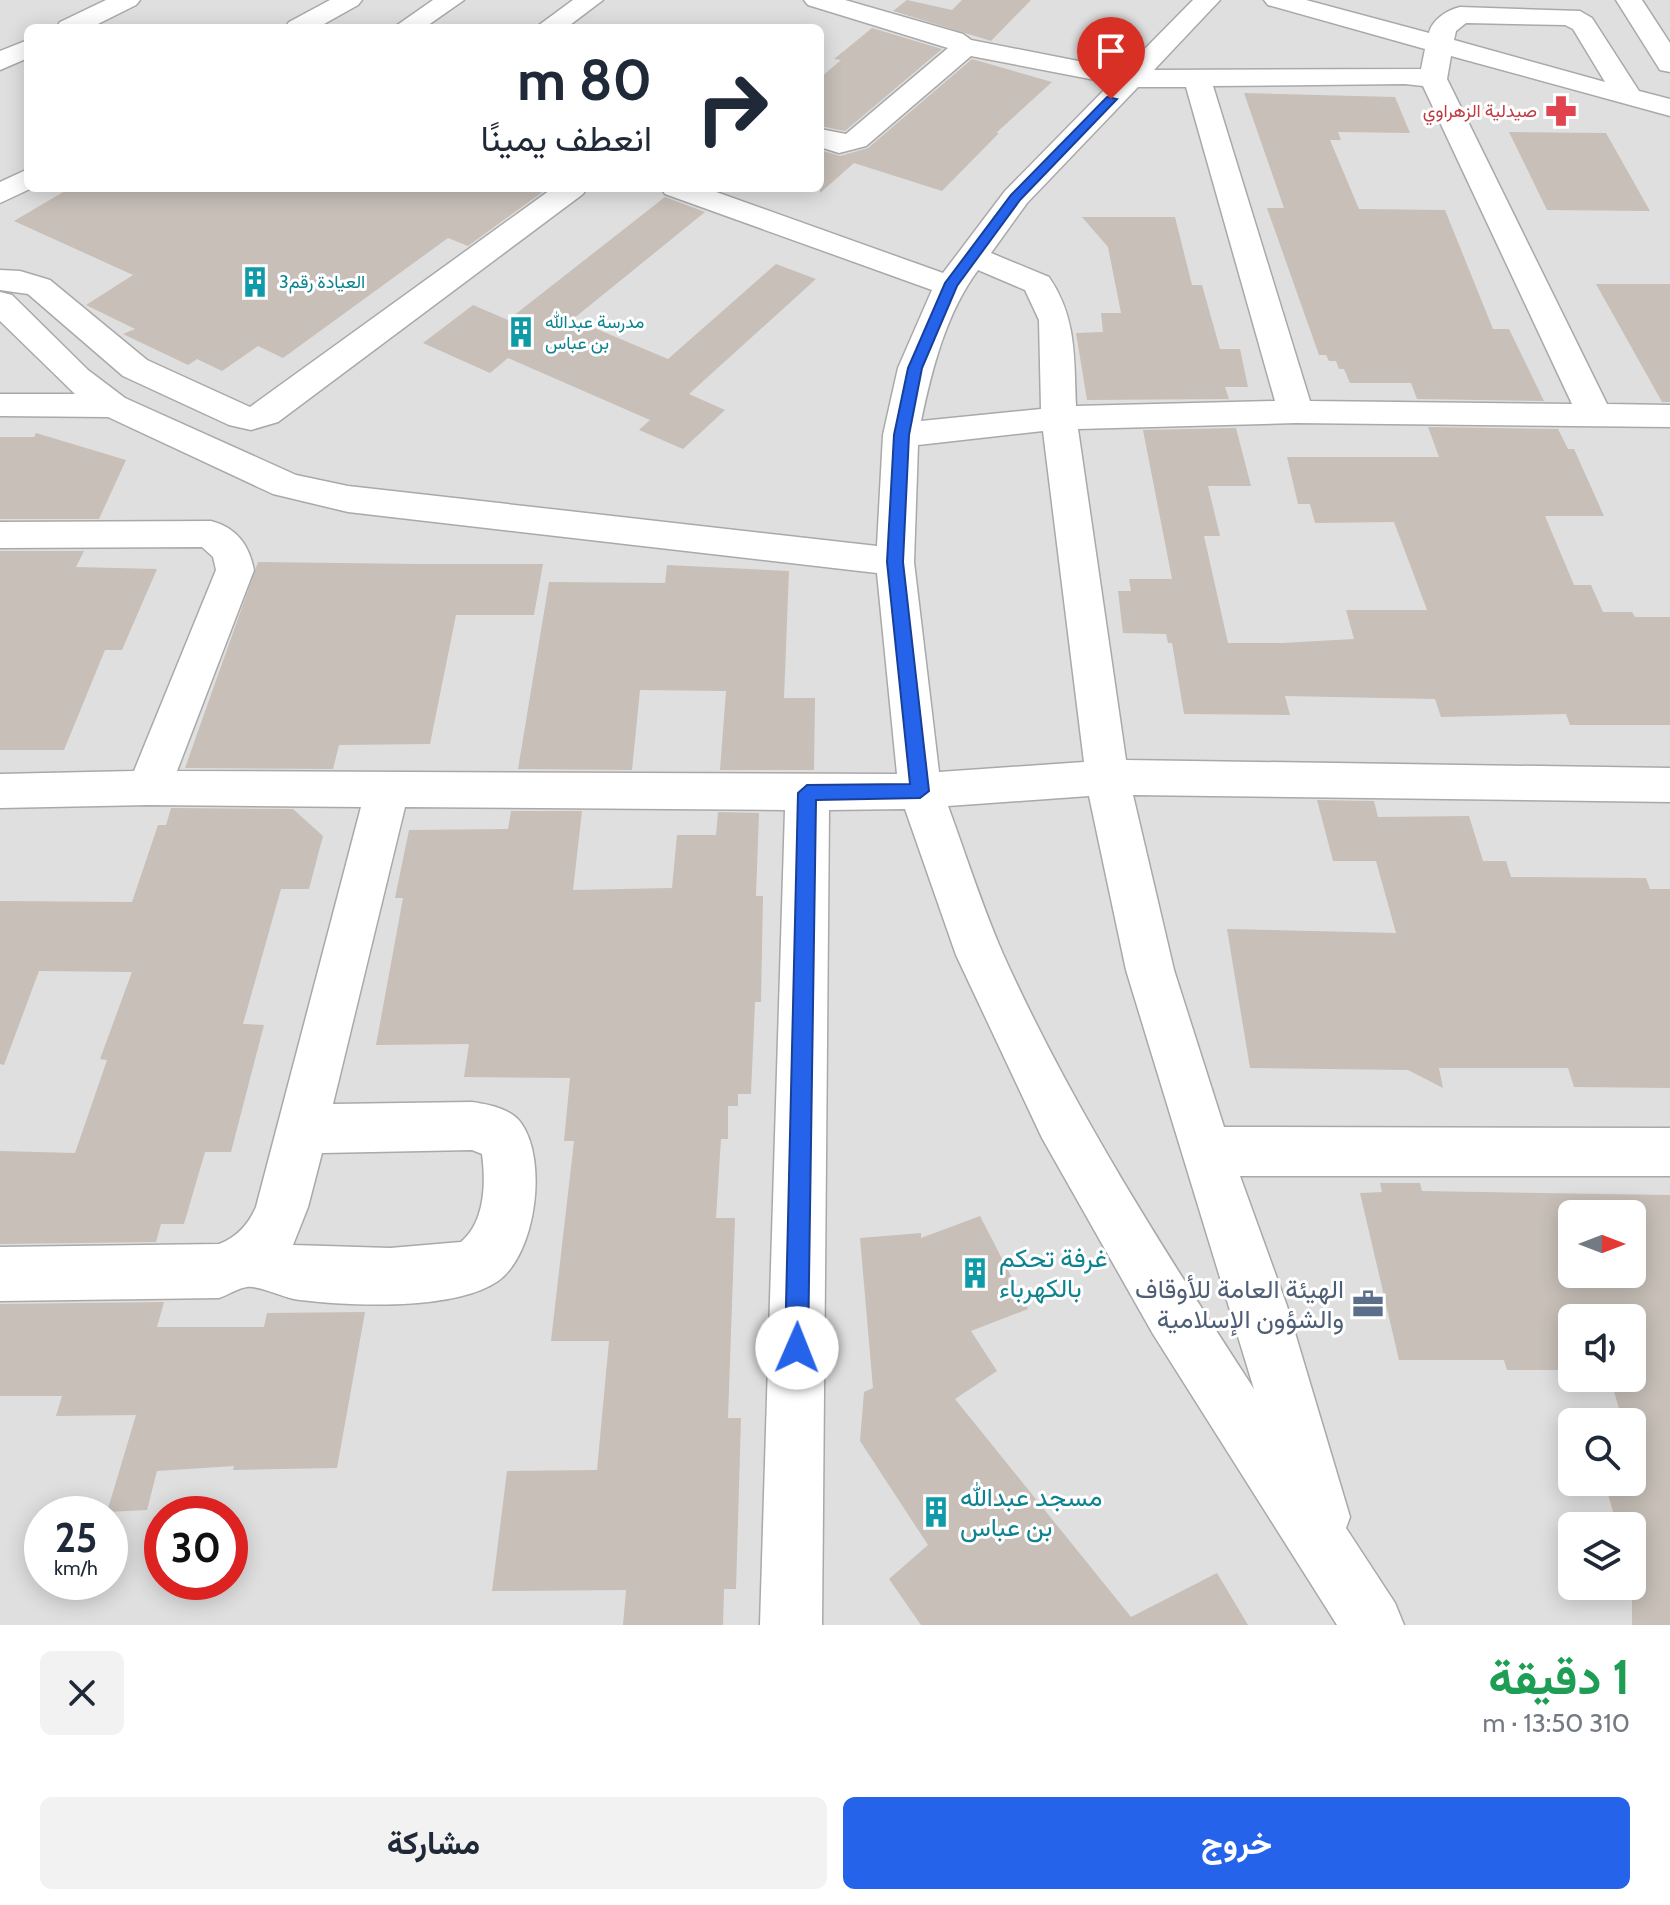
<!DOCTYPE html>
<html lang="ar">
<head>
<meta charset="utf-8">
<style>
  body { margin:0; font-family:Cabin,Vazirmatn,sans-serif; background:#f2f2f3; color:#1f2937; direction:rtl; height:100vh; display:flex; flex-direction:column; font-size:30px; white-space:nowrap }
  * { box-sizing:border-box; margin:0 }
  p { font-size:26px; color:#747a83 }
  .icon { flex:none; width:44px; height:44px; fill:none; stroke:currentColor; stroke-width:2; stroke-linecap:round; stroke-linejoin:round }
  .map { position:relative; height:1625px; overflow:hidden; direction:ltr }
  .panel { display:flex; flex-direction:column; background:#fff; flex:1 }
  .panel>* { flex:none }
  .top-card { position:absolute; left:24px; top:24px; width:800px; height:168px; border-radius:12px; box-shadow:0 4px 20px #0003; direction:rtl; background:#fff; color:#1f2937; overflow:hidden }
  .needle { width:52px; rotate:90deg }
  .controls { position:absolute; left:1558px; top:1200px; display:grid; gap:16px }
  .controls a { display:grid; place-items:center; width:88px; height:88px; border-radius:12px; background:#fff; box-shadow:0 4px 20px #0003; font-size:40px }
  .speed { position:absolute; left:24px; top:1496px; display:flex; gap:16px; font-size:40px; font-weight:700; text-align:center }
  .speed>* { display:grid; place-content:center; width:104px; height:104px; border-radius:50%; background:#fff; box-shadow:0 4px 20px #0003; line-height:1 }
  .speed small { font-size:20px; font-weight:400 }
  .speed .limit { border:12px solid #d22; background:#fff; color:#111 }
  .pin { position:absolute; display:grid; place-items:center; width:68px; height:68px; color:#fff; margin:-82px -34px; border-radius:50% 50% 50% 0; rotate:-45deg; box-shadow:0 0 8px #0007 }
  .pin .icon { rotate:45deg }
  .me { position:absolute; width:88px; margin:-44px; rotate:1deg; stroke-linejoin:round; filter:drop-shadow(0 0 6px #0008) }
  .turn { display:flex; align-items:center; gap:28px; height:168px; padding:0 40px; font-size:36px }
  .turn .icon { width:104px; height:104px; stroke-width:2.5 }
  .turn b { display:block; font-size:56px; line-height:68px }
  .round { display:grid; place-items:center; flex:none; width:84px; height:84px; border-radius:12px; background:#f2f2f3 }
  .headline { display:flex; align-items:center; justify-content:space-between; height:136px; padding:0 40px }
  h1 { font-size:48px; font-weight:700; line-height:60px; color:#1e9e55 }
  .action { display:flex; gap:16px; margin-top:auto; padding:16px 40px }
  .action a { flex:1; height:92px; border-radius:12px; background:#2563eb; color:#fff; font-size:32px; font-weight:700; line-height:92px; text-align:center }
  .action a+a { background:#f2f2f3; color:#1f2937 }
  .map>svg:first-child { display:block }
  .residential { fill:#e0dfdf; fill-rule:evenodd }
  .building { fill:#c7bfb8; fill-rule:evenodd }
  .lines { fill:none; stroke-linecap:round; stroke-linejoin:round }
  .minor-casing { stroke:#a9a9a9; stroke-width:3 }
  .minor { fill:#fff; fill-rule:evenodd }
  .route { fill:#2563eb; stroke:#184099; stroke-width:2 }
  .labels { text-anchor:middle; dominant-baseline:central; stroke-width:6; stroke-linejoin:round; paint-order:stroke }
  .far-health-label { font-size:18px; fill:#be3a42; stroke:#fff; text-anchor:end }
  .far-culture-label { font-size:18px; fill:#0d838f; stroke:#fff; text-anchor:start }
  .near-culture-label { font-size:26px; fill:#0d838f; stroke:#fff; text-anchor:start }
  .near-service-label { font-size:26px; fill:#4e5e75; stroke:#fff; text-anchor:end }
</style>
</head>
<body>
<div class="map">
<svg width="1670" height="1625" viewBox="0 0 1670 1625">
  <rect width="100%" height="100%" fill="#f2efe9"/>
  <!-- residential -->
  <path class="residential" d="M0,0h1670v1625h-1670zM28,28h792v160h-792zM1572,1214h60v60h-60zM1572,1318h60v60h-60zM1572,1422h60v60h-60zM42,1514h68v68h-68zM162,1514h68v68h-68zM1572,1526h60v60h-60z"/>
  <!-- building -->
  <path class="building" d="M907,0l45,10 10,-10h69l-40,41 -98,-30z
    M872,28l70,21 -97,82 -25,-5v-48l21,-18 -7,-1z
    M972,59l80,23 -56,51h3l-57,58 -88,-28 -34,30v-43l20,6 28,-8z
    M1244,93l151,4 15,36 -72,-1 3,8h-11l29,69 86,1 48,119h16l35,72 -127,-2 -6,-16h-61l-6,-14h-5l-3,-8h-7l-3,-6h-7l-52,-147h17z
    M1509,132l97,1 44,78 -103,-1z
    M70,188h478l-80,58 -20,-8 -165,120 -25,-12 -36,25 -25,-12 -9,6 -65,-31 12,-5 -49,-24 47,-30 -119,-54z
    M665,197l40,15 -132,107 95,40 108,-95 40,15 -127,115 36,16 -42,39 -44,-19 11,-10 -142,-62 -18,15 -67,-30 50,-38 35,15z
    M1082,217h93l17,68h10l18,64h20l8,38h-23l4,12 -142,1 -11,-67 27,-1 -2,-19h20l-13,-66z
    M1596,284h74v118h-8z
    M1428,427l130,2 10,20h6l30,67h-59l29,69h17l12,27h29l3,5h35v108h-100l-4,-11 -125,3 -6,-18 -150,-3 5,19 -106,-1 -12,-71h-4l-2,-9 -43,-1 -5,-42h13l-2,-12h43l-29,-149 93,-2 15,58h-43l12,50h-16l24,107h54l72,-4 -8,-29h81l-33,-88 -79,1 -5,-19h-12l-11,-47h152z
    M36,433l90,27 -27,59h-99v-82h34z
    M0,551h84l-8,16 81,2 -35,81h-17l-41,100h-64z
    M258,562l161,2h124l-9,51h-78l-26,129 -91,1 -6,24 -148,-1z
    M667,565l122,6 -5,127h31l-1,72h-94l6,-79 -86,-1 -8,80 -114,-1 31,-187 116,1z
    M1317,800l57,1 4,16 91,-1 14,45h23l5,16 135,1 4,11h20v199l-96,-1 -6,-19h-129l4,20 -35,-18 -158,-2 -23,-139 169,4 -20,-72h-43z
    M171,808l122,1 30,27 -14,53h-28l-38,135 21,1 -33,127h-26l-21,72h-23l-5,18 -156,2v-93l75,2 32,-93 -7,-1 32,-87 -93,-1 -35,94 -4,-1v-163l132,1 26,-77h8z
    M511,811h71l-9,79 99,-2 5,-53h39l2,-23 41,1 -3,83h7l-2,106h-6l-4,92h-13v12h-10v33h-7l-5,79h19l-7,200h13l-5,171h-12l-1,36h-100l3,-35 -134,1 15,-120 90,-1 12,-129h-58l23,-200h-10l6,-63 -106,-1 5,-33 -93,1 27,-147h-8l14,-68 99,-1z
    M1380,1183h40l2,8 248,4v430h-38v-99h-15l-11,-39 36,1 -10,-34v-32h-9l-13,-44h22v-60h-60v52h-65l-3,-10h-105l-39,-167 22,-1zM1572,1214h60v60h-60z
    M980,1216l48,93 -57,22 26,40 -42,28 176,218 86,-44 31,52h-327l-32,-46 39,-34 -68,-104 4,-49 9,-4 -13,-150 61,-5v5z
    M164,1302l-7,25h107l3,-14 98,-1 -28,156 -104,2 1,-4 -77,5 -10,39 -40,2 29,-97 -80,1 6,-20h-62v-92z"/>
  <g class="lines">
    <defs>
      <path id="minor" d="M106,0h34l-4,5 -46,23h-34l4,-6z
        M330,0h32l-4,5 -41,23h-32l4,-6z
        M433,0h31l-40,28h-31z
        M573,0h30l-37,28h-31z
        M804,0h41l118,34 8,6 153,30 69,-70h27l-66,70 267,-1 4,-20 -157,-44 -4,-5h42l123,33c3,-13 18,-23 31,-26l120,4 12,7 47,73 31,8v17l-219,-60 -4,23 160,325 63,1v22l-374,-4 -218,6 48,331 544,8v34l-537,-7 41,175 50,157 446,1v48h-430l47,130 63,211 -4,11 49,75 9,22h-67l-184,-291 -111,-196 -86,-183 -51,-146 -76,1 -7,815h-62l25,-815 -380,-3 -72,297 139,-2c15,2 40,7 49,21 27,37 15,131 -23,158 -44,30 -146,25 -198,19 -14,-1 -41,-15 -53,-13 -9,1 -19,8 -28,11l-219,3v-54l219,-3c18,-7 29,-19 37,-37l105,-400 -212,-2 -149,3v-34l134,-3 82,-201 -3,-13 -11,-10 -202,1v-26l211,-1c26,7 38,24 43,49l-77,201 720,3 -20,-201 -529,-61 -75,-18 -165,-77 -108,-1v-22h75l-75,-73v-29l12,3 76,75 37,28 171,77 52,11 529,60 6,-111 15,-67 34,-78 -267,-96 -4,-6h44l238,85 62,-82 106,-108 -140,-27 -105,90 -27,7 -19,-6v-18l26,5 102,-86 -140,-43zM1466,23l99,2 8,4 32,53 -151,-42 2,-9zM1405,84l18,2 149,318 -262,-3 -97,-315zM1138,87h48l89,314 -199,5c-2,-47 1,-88 -27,-129l-58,-24 36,-50zM978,270l47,20 14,30 2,89 -120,12c11,-52 25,-108 57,-151zM1043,431l41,331 -145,10 -25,-210 4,-117zM1089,796l37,174 128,419c-91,-140 -182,-282 -251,-435 -21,-48 -37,-99 -55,-148zM472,1150l10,4c4,29 3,68 -21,88l-71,6 -97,-3 15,-38 14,-54z
        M1616,0h26l28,43v29l-10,-2z
        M28,40v18l-28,12v-19z
        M28,169v19h4l-32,15v-21z
        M553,188h34l-4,6 -305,228 -27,8 -22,-5 -106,-49 -95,-82 -28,-4v-20l20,1 30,9 97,80 103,47z"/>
    </defs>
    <!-- minor casing -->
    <use href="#minor" class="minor-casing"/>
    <!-- minor -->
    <use href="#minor" class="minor"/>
  </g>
  <!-- route -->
  <path class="route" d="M1107,97l10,2 -97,101 -63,86 -35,82 -13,67 -6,127 26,229 -9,7 -104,2 -8,548 -3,8 -8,3 -9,-3 -3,-8 13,-555 9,-8 103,-1 -23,-222 7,-127 14,-67 37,-85 66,-88z"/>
  <!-- icons -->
  <defs>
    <symbol id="pharmacy-bare" viewBox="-9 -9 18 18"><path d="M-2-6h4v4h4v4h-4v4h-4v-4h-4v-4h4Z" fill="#e0444e" stroke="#fff" stroke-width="2.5" paint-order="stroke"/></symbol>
    <symbol id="building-bare" viewBox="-9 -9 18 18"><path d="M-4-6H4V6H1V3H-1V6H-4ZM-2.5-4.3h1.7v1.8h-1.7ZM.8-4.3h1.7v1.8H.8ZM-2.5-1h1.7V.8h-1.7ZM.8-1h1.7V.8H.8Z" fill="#0f9aa8" stroke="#fff" stroke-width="2.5" paint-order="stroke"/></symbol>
    <symbol id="office-bare" viewBox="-9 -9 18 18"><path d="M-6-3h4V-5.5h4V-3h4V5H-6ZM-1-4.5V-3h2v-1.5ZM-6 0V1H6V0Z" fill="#5c6f8a" stroke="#fff" stroke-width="2.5" paint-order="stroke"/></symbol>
  </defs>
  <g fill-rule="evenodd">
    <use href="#pharmacy-bare" x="1539" y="89" width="44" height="44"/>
    <use href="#building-bare" x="233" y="260" width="44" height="44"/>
    <use href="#building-bare" x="499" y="310" width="44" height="44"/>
    <use href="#building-bare" x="953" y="1251" width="44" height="44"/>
    <use href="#office-bare" x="1346" y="1282" width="44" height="44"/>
    <use href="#building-bare" x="914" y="1490" width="44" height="44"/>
  </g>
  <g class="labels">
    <!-- far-health labels -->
    <g class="far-health-label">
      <text x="1537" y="111">صيدلية الزهراوي</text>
    </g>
    <!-- far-culture labels -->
    <g class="far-culture-label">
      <text x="279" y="282">3العيادة رقم</text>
      <text x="545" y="322">مدرسة عبدالله<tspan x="545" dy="21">بن عباس</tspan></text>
    </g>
    <!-- near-culture labels -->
    <g class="near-culture-label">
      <text x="999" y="1258">غرفة تحكم<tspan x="999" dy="30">بالكهرباء</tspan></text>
      <text x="960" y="1497">مسجد عبدالله<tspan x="960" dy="30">بن عباس</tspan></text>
    </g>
    <!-- near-service labels -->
    <g class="near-service-label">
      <text x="1344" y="1289">الهيئة العامة للأوقاف<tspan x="1344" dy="30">والشؤون الإسلامية</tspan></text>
    </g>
  </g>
</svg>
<div class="controls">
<a><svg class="needle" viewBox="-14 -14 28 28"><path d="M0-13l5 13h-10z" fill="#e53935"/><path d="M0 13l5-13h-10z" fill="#747a83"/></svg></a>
<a><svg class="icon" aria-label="sound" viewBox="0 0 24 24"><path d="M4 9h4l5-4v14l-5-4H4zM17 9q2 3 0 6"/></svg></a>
<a><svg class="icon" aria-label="search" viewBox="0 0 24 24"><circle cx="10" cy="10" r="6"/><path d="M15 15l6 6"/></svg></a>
<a><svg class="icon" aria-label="layers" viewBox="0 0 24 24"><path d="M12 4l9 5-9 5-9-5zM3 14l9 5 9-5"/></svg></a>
</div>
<div class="speed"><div>25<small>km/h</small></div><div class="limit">30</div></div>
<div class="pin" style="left:1111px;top:99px;background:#d93025"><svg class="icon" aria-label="arrive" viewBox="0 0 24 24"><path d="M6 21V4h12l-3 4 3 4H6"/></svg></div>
<svg class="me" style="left:797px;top:1348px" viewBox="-20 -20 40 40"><circle r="19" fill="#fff"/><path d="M0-13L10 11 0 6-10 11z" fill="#2563eb"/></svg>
<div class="top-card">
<div class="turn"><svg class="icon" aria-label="right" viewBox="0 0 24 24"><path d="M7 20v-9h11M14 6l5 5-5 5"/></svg><div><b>80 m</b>انعطف يمينًا</div></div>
</div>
</div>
<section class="panel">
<div class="headline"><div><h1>1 دقيقة</h1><p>310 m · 13:50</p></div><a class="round"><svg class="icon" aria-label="close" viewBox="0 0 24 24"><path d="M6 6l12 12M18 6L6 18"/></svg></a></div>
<div class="action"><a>خروج</a><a>مشاركة</a></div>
</section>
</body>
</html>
